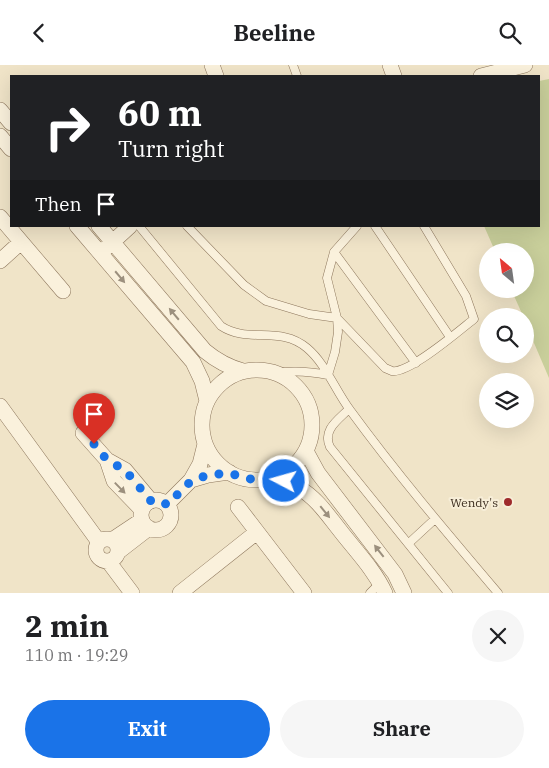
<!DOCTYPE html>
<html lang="en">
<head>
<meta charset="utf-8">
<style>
  body { margin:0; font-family:"IBM Plex Serif",serif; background:#f6f6f6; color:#202124; height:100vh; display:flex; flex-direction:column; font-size:19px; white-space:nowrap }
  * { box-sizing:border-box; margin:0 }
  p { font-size:16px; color:#757577 }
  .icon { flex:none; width:28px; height:28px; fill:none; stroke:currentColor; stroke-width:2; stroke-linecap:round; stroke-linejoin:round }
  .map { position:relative; height:528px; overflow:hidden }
  .panel { display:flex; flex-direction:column; background:#fff; flex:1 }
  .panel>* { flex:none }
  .guide { position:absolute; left:10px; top:10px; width:530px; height:152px; border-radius:0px; box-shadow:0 5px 20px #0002; background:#202124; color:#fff; overflow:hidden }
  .needle { width:32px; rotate:331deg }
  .buttons { position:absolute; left:479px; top:178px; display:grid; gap:10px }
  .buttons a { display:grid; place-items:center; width:55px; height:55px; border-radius:50%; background:#fff; box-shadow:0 5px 20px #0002; font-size:25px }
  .pin { position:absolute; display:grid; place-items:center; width:42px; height:42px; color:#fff; margin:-51px -21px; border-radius:50% 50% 50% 0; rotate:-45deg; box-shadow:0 0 5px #0007 }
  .pin .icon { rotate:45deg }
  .me { position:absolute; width:55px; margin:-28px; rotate:276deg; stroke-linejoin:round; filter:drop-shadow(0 0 4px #0008) }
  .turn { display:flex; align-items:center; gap:18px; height:105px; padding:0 25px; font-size:22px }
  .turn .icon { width:65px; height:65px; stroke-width:2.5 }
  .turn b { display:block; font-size:35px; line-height:42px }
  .then { display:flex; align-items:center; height:48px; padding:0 25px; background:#0003; gap:10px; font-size:19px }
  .round { display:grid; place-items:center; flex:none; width:52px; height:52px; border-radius:26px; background:#f6f6f6 }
  .headline { display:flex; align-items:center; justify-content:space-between; height:85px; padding:0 25px }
  h1 { font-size:30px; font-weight:700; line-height:38px }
  .primary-button { display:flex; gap:10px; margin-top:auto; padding:10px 25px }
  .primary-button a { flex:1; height:58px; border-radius:30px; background:#1a73e8; color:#fff; font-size:20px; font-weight:700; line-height:58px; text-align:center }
  .primary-button a+a { background:#f6f6f6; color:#202124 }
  header { display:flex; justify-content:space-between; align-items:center; height:65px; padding:0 25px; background:#fff; font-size:22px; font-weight:700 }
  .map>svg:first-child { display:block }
  .green { fill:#c9cf9b }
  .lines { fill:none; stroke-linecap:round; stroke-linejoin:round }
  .service-casing { stroke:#8d765c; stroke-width:9 }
  .minor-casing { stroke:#8d765c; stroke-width:16 }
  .service { stroke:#faf1dc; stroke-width:8 }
  .minor { stroke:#faf1dc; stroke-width:15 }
  .oneway { fill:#9c907e }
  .route { stroke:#1a73e8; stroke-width:9; stroke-dasharray:0 16.2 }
  .poi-dot { fill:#9e2a2b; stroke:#f7eed8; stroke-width:2 }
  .labels { text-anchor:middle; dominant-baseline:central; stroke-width:4; stroke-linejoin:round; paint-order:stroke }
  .poi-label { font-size:12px; fill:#3d2e20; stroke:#f7eed8; text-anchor:end }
</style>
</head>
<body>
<header><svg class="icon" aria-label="back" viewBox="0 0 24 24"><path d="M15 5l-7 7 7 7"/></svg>Beeline<svg class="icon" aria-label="search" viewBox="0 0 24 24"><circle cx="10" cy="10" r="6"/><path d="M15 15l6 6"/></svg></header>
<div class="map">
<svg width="549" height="528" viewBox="0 0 549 528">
  <rect width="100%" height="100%" fill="#f0e4c8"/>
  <!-- green -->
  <path class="green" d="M549,14v299l-24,-56v-6h-2l-12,-27h14v-38h-30l-11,-25h55v-145z"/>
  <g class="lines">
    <defs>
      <path id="service" d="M293,0l4,11
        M139,161l82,100c27,18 59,-1 86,22 19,16 28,42 43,62 46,63 97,123 148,183
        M187,161l57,59 22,16 43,13 28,4 48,50c0,0 7,3 7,3 17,3 68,-41 82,-52l-8,-23 -42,-70
        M375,161l75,111
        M334,187l82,111
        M274,308c19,-3 35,-2 54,2l7,-23 3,-20 -1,-14 -10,-40 7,-26 23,-26
        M349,344c-11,11 -27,21 -19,38l118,146
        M409,478l26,-24
        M370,528l10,-10"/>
      <path id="minor" d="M212,0l4,11
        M390,0l4,11
        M481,11l44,-11
        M0,45l11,13
        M0,71l11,13
        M0,152l63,74
        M77,161l116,136 9,19 5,20
        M99,161l106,125c12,10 23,16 38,20
        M105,184l25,-23
        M0,196l21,-19
        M202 360a55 55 0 1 1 110 0a55 55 0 1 1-110 0Z
        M0,341l99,136
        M83,368l24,27 18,10 26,31
        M306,386l12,22 77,101 9,19
        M107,395l7,21 28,29
        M270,413c10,2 20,4 29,10 18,10 30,29 43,45 15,19 33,38 43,60
        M191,415l17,-5 21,-3
        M141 450a15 15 0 1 1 30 0a15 15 0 1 1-30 0Z
        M167,439l24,-24 9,-16 5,-20
        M238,442l66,86
        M96 485a11 11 0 1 1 22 0a11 11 0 1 1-22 0Z
        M112,475l30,-20
        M118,487l31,-24
        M108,496l24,32
        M180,528l77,-61"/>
    </defs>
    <!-- service casing -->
    <use href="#service" class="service-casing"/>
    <!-- minor casing -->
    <use href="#minor" class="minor-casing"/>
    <!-- service -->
    <use href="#service" class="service"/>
    <!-- minor -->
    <use href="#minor" class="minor"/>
  </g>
  <!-- one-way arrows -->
  <defs><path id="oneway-solid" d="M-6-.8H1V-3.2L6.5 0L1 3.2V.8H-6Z" transform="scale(1.25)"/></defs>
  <g class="oneway">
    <use href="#oneway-solid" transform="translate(120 212) rotate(50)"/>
    <use href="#oneway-solid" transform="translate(174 249) rotate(-130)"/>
    <use href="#oneway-solid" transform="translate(120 423) rotate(46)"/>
    <use href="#oneway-solid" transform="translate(325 447) rotate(51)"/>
    <use href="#oneway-solid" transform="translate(379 486) rotate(-128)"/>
  </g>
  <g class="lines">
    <!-- route -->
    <path class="route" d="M94,379l13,16 18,10 26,31h11l5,4 24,-24 17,-6 21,-2 20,6 21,-1 14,3"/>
  </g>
  <!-- markers -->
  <circle class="poi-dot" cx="508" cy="437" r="5"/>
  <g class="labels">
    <!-- poi labels -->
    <g class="poi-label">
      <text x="498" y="437">Wendy's</text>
    </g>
  </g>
</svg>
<div class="buttons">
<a><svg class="needle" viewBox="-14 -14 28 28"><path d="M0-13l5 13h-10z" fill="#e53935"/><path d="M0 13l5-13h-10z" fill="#757577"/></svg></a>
<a><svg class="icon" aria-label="search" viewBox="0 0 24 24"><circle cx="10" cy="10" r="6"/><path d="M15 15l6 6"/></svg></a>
<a><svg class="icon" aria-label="layers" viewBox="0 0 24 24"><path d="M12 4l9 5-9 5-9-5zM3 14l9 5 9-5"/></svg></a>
</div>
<div class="pin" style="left:94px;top:379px;background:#d93025"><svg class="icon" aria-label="arrive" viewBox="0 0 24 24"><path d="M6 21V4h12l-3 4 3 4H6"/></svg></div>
<svg class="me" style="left:284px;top:416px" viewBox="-20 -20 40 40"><circle r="17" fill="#1a73e8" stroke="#fff" stroke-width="3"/><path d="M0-11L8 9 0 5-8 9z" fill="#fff"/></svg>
<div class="guide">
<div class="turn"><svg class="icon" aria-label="right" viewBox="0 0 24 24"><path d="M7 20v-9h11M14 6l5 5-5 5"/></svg><div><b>60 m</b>Turn right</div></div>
<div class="then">Then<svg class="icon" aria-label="arrive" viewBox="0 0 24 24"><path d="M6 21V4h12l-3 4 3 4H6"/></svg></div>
</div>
</div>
<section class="panel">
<div class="headline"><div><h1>2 min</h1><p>110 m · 19:29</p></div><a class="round"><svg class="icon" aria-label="close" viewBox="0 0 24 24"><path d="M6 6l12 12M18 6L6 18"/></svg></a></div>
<div class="primary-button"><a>Exit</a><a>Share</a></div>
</section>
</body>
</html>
